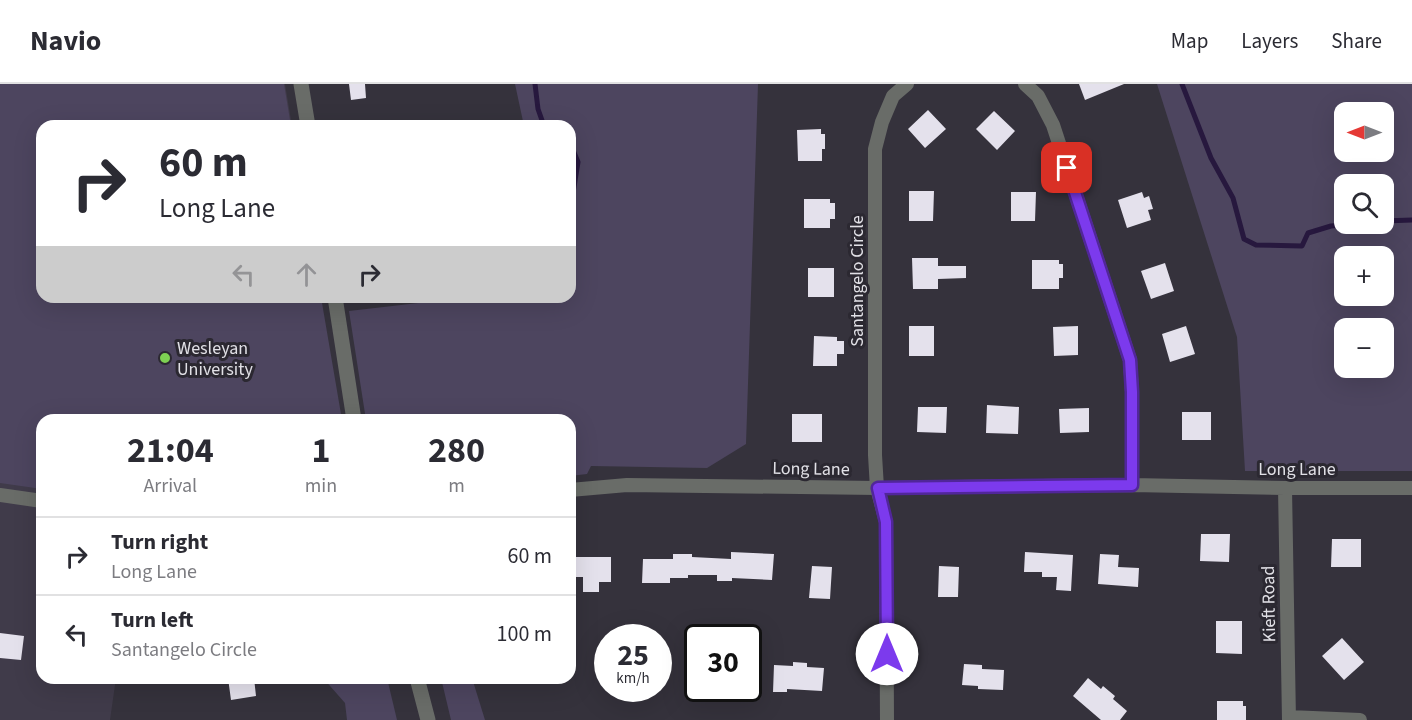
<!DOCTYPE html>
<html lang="en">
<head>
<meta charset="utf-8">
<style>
  body { margin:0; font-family:"Source Sans 3",sans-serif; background:#f7f7f7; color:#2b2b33; height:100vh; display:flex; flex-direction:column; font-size:22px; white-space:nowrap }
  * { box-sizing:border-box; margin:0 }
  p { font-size:20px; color:#7c7c81 }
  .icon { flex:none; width:33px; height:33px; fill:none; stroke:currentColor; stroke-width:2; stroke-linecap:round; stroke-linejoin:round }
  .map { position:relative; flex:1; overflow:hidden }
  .panel { position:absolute; left:36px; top:330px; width:540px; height:270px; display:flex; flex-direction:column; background:#fff; border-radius:18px; box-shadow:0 6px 24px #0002 }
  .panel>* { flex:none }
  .top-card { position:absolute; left:36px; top:36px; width:540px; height:183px; border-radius:18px; box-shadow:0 6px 24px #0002; background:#fff; color:#2b2b33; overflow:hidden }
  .needle { width:39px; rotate:270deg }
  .buttons { position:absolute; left:1334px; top:18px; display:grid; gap:12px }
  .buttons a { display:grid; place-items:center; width:60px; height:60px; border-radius:12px; background:#fff; box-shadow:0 6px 24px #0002; font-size:30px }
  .speed { position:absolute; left:594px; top:540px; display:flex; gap:12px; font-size:30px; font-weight:700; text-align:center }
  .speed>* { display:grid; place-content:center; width:78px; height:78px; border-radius:50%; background:#fff; box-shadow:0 6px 24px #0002; line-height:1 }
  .speed small { font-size:15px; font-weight:400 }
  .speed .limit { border:3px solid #111; border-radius:9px; background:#fff; color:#111 }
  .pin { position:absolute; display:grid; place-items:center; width:51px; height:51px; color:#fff; margin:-26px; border-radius:12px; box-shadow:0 3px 9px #0006 }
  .me { position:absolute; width:66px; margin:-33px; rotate:0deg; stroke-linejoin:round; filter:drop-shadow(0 0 4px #0008) }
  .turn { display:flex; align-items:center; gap:21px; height:126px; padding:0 24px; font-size:27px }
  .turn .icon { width:78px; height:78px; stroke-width:2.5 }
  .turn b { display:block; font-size:42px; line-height:51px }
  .lanes { display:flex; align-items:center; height:57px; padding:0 24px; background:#0003; justify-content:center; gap:30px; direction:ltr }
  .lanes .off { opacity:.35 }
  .eta { display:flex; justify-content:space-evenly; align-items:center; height:102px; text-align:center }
  .eta b { font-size:36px; font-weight:700; line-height:42px }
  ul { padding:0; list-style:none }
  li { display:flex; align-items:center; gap:18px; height:78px; padding:0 24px; border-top:2px solid #e1e1e2 }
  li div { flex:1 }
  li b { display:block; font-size:22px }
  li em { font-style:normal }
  header { display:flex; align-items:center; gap:36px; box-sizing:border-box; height:84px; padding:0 30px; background:#fff; border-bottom:2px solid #e1e1e2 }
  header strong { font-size:28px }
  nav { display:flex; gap:33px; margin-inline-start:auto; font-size:21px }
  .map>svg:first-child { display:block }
  .built { fill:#403b4a }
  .green { fill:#4d455f; fill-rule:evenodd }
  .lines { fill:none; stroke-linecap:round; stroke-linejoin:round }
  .stream { stroke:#27183e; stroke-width:5 }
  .building { fill:#e4e1ec }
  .minor { stroke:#696c68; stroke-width:14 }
  .tertiary { stroke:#696c68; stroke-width:15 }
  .route-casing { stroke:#51269a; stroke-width:15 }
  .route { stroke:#7c3aed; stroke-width:10 }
  .poi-dot { fill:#7ed153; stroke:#2b2831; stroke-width:2 }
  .labels { text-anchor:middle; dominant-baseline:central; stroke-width:6; stroke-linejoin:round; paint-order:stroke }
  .street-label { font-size:18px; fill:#e1e0e6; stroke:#2b2831 }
  .poi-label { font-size:18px; fill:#e1e0e6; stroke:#2b2831; text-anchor:start }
</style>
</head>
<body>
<header>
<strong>Navio</strong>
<nav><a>Map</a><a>Layers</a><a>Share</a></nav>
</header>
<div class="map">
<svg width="1412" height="636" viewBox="0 0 1412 636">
  <rect width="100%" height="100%" fill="#35323c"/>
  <!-- built -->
  <path class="built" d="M0,0h285l7,42h-250v552h74l-6,42h-110z"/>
  <!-- green -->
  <path class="green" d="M0,0h284l7,42h-249v171h279l21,123h-300v69l-42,-6z
    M515,0h243l-12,360 -39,24 -116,-2 -4,8 -17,2v-56h-204l-17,-109 104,-12 2,-2h115v-171h-46z
    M1157,0h255v387h-167l-8,-134zM1383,28v40h-39v-40zM1383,100v40h-39v-40zM1383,172v40h-39v-40zM1383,244v40h-39v-40z
    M323,594h64l10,42h-50l-2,-17z
    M441,594h31l13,42h-34z"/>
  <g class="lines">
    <!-- stream -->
    <path class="stream" d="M535,0l3,25 6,17
      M1182,0l29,74 22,40 11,41 12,6 46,1 6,-13 23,-7 24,-2
      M570,59l8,19 -5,31 -3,10
      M1383,137l29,-1"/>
  </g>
  <!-- building -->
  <path class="building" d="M349,0h16l1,14 -15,2z
    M1079,0h45l-39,16z
    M928,26l18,19 -21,19 -17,-19z
    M994,27l21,20 -18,19 -21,-21z
    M821,45v5h4v15h-3v12h-24l-1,-31z
    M909,107h25l-1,30h-24z
    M1011,108h25l-1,29h-24z
    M1142,108l2,6 5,-2 4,13 -5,1 3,10 -24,8 -9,-28z
    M804,115h26v4h5v16h-5v9h-26z
    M912,174h26v8h28v12l-28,1v10h-25z
    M1032,176h27v4h4v14h-4v11h-27z
    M1165,179l9,28 -23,8 -10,-28z
    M808,184h26v29h-26z
    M909,242h25v30h-25z
    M1078,242v29l-24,1 -1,-29z
    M1186,242l9,28 -25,8 -8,-28z
    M814,252l23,1v4h7v13h-7v12h-24z
    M987,321l32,2 -1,27 -32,-1z
    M918,323h29l-1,26 -29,-1z
    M1089,324v24l-29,1 -1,-24z
    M1182,328h29v28h-29z
    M792,330h30v28h-30z
    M1201,450h29l-1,28 -29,-1z
    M1332,455h29v28h-30z
    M731,468l43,2 -2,26 -40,-2v3h-15v-6h-29v3h-18v5h-28l1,-24h30v-5h19v3l39,2z
    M1025,468l48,3 -2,36 -15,-1 1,-13h-15v-5h-18z
    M1100,470l19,1 -1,12 21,1 -1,19 -40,-3z
    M570,473h41v25h-12v10h-16v-15h-13z
    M812,482l20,1 -2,32 -21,-1z
    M939,482l20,1 -1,30h-20z
    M1216,537h26v33l-26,-1z
    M0,549l24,3 -3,24 -21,-2z
    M1342,554l22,24 -20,18 -22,-24z
    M793,578l14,1v4l17,1 -2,23 -35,-2v3h-14l1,-27 19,1z
    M964,580l18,1v4l22,1 -1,20 -25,-1v-3l-16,-1z
    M228,594h26l2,18 -25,4z
    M1088,594l13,11 2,-3 12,10 -2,3 14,12 -7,9h-19l-28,-24z
    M1217,617h26v5h3v14h-29z"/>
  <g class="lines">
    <!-- minor -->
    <path class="minor" d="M1025,0l13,12 15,29 77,235 2,32v93
      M1285,404l4,232
      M570,406l57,-5 250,3 255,-3 153,3h127
      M0,411l42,6
      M1289,633l71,3
      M887,636l-1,-198 -9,-34 -2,-33v-306l7,-27 11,-26 14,-12"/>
    <!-- tertiary -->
    <path class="tertiary" d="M301,0l7,42
      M335,213l19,123
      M417,594l11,42"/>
  </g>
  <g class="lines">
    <defs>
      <path id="route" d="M887,570l-1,-132 -8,-34 254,-3v-93l-2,-32 -63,-192"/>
    </defs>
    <!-- route casing -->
    <use href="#route" class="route-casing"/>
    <!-- route -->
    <use href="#route" class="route"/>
  </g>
  <!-- markers -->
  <circle class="poi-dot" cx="165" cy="274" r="6"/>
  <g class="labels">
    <!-- street labels -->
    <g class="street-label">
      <text transform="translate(857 197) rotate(-90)">Santangelo Circle</text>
      <text transform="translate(811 385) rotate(1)">Long Lane</text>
      <text x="1297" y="385">Long Lane</text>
      <text transform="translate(1269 520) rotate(-91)">Kieft Road</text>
    </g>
    <!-- poi labels -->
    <g class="poi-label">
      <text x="177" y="264">Wesleyan<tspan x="177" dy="21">University</tspan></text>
    </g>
  </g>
</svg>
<div class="buttons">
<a><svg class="needle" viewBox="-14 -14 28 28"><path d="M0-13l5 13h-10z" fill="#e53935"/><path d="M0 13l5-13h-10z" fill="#7c7c81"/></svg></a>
<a><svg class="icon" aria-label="search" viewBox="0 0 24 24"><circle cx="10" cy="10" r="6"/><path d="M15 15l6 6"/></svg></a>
<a>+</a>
<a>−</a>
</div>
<div class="speed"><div>25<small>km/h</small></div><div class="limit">30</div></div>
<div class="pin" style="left:1067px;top:84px;background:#d93025"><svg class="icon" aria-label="arrive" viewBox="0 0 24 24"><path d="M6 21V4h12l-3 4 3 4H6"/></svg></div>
<svg class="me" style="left:887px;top:570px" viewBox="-20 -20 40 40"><circle r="19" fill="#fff"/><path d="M0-13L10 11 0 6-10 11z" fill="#7c3aed"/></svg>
<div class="top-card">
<div class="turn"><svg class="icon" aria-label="right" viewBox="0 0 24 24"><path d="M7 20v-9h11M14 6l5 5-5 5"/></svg><div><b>60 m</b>Long Lane</div></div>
<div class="lanes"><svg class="icon off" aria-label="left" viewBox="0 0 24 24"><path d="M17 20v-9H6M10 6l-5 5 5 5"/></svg><svg class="icon off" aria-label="ahead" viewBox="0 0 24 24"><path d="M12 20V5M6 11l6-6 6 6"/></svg><svg class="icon" aria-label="right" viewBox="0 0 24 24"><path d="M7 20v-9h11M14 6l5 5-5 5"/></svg></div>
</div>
<section class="panel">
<div class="eta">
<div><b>21:04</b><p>Arrival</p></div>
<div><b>1</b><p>min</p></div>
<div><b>280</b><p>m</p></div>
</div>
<ul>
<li><svg class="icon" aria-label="right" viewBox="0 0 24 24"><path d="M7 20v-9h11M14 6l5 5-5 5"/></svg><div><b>Turn right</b><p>Long Lane</p></div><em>60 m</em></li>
<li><svg class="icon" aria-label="left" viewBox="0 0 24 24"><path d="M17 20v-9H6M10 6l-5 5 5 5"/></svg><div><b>Turn left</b><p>Santangelo Circle</p></div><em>100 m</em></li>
</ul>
</section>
</div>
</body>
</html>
